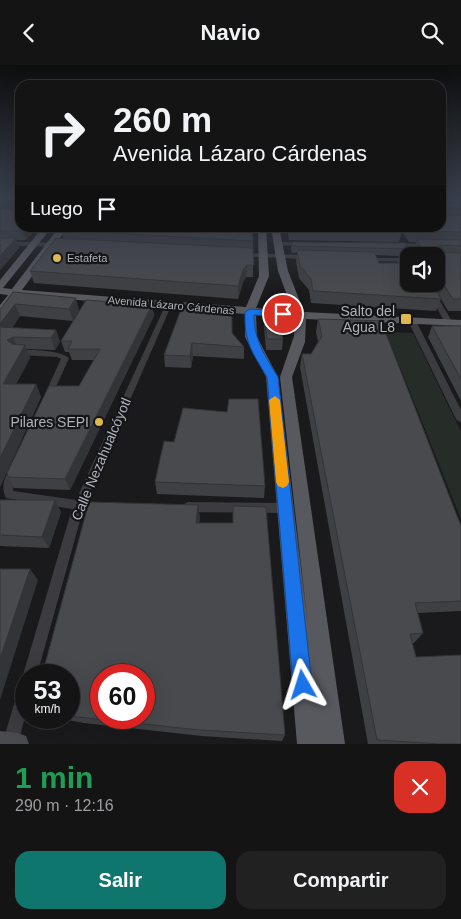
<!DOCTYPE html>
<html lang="es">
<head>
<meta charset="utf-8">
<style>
  body { margin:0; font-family:Helvetica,sans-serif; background:#212122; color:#f1f3f6; height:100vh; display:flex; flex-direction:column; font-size:19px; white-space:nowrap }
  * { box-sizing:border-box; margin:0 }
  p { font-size:16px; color:#9d9ea0 }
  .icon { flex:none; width:28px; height:28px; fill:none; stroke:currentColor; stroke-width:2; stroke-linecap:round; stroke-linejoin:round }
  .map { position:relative; height:679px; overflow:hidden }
  .side { display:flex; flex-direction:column; background:#141415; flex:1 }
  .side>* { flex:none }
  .hud { position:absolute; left:15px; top:15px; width:431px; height:152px; border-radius:15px; box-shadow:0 5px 20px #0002,0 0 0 1px #333334; background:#141415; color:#f1f3f6; overflow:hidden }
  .controls { position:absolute; left:400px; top:182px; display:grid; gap:10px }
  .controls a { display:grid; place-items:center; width:45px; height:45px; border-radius:10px; background:#141415; box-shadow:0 5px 20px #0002,0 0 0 1px #333334; font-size:25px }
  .speed { position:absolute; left:15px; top:599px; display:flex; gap:10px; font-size:25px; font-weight:700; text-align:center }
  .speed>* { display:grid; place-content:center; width:65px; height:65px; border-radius:50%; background:#141415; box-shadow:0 5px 20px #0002,0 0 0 1px #333334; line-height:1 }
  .speed small { font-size:12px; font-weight:400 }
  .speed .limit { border:8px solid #d22; background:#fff; color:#111 }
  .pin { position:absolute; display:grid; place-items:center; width:42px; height:42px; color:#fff; margin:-21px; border:2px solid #fff; border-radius:50%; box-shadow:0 1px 5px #0007 }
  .me { position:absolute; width:55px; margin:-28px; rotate:354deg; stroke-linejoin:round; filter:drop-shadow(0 0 4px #0008) }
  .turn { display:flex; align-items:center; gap:18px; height:105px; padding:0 15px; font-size:22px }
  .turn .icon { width:65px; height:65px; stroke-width:2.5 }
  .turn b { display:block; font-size:35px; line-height:42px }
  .then { display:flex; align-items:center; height:48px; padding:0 15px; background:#0003; gap:10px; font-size:19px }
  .round { display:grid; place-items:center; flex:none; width:52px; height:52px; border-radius:15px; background:#212122 }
  .overview { display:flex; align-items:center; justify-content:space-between; height:85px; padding:0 15px }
  h1 { font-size:30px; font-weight:800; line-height:38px; color:#1e9e55 }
  .primary-button { display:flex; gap:10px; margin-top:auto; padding:10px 15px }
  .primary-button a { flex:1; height:58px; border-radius:15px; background:#0f766e; color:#fff; font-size:20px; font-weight:800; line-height:58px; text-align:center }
  .primary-button a+a { background:#212122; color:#f1f3f6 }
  header { display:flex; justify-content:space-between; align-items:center; height:65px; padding:0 15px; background:#141415; font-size:22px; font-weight:800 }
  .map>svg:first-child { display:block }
  .green { fill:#262d28 }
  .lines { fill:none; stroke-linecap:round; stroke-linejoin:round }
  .street { fill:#3c3c40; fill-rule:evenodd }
  .secondary { fill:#4a4b50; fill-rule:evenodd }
  .primary { fill:#58595f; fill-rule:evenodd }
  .wall { fill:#3f4043; fill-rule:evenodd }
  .shaded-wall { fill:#333437 }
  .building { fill:#494a4e; stroke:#333437; fill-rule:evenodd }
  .route { fill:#1a73e8; stroke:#114b97 }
  .slow { fill:#f59e0b }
  .poi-dot { fill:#ddb851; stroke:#151517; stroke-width:2 }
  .labels { text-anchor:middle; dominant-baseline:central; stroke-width:4.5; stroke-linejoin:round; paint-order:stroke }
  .far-poi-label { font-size:11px; fill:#aeb1ba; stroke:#151517; text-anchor:start }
  .far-street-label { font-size:11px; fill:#aeb1ba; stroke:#151517 }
  .poi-label { font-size:14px; fill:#aeb1ba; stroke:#151517; text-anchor:end }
  .street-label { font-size:14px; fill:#aeb1ba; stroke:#151517 }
</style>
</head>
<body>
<header><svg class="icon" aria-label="back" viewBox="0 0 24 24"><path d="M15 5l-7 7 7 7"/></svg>Navio<svg class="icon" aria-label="search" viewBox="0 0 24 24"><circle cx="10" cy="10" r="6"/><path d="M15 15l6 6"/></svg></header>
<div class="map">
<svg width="461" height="679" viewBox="0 0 461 679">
  <rect width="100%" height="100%" fill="#1a1a1c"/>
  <!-- green -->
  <path class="green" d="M386,267l27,1 48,99v87z"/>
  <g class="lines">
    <!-- street -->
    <path class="street" d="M0,176l57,2 3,2 -3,2 -57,-2z
      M303,177l2,1v2l-28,1 -3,-2 3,-2z
      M396,178l30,1 3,2 -3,2 -32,-2v-2z
      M242,188l65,2 3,2 -3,2 -67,-3v-2z
      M363,193h46v4l-44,-1 -2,-1z
      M424,219h6l23,39 -1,2h-6l-1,-2z
      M168,239l3,2 -85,195 15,2 1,3 -1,3 -4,2 -14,-1 -46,165h-11v6l-3,-6 49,-166 -66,-11c-6,-13 -1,-20 5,-32l4,-1 4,1 1,3 -6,13 -1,9 63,9 89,-194z
      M412,254l4,2 45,89v12l-3,-1 -2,-2 -48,-98z
      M15,286c13,-2 44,-1 54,7l-18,40 -3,1 -4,-3 17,-37 -4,-2 -39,-2 -4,-2z
      M188,437l97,1 4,2 1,3 -1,3 -4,2 -97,-1 -4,-2 -1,-3 1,-3z
      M26,616v32l-8,31h-16l17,-56 2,-5z"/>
    <!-- secondary -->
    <path class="secondary" d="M0,666l18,2 8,3 3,8h-29z"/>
    <!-- primary -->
    <path class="primary" d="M43,162h9l-49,61 9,1 47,-62h9l-46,63 224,17 13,-31 -1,-49h8l3,49 -13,32 37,3 -15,-40 -7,-44h8l9,44 16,41 157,8v6l-155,-7 -1,23 -13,35 53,367h-48l-31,-367 -21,-40v-23l-227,-19 -14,19 -4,1v-10l8,-10 -8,-1v-14zM256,250l39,3 -1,18 -14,41 28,250 -30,-250 -21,-40z"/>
  </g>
  <!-- wall -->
  <path class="wall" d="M0,132h20v7l-6,6 23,17 -11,13h-10l3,8 -19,22z
    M441,132h20v114h-13l-7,-12 -5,12 -125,-8 -2,-13 -10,-12 -3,-17 1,-8h-5l-1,-5 1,-6 117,7 -1,3h5l3,-10h-7l-7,-11 -3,11 -110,-2 -2,-13h154zM375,190l24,1 -2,7h-18zM436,191v28h-27z
    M61,165l192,11v36h-7l-3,5 -5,17 -204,-16 -4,-12 34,-32z
    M13,227l66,18 -6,11 -53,-5 -8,12 44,2 4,12 -5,8 -28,-1 3,9 -14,26h20l5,13 -41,90v-177z
    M152,240l2,11 -84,174 -56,-2 -6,-11 71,-91 15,-26h-22l-3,-8h-4l-4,-11z
    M182,242l50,26 12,14v12l-51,-3 -2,12 -26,-1 -1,-12z
    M264,251l19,23 -1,11h-16l-2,-23z
    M318,254l65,7 78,200v85l-43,2 5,20 -9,10h-2l4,14 45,87h-93l-68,-377 2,-13h9l7,-12 -2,-10z
    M432,261h29v75l-33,-64z
    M155,417l110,4 -1,12 -107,-4z
    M0,435l61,12 -12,36 -49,-2z
    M200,452l-1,6 86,212 -3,6 -80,-5 -118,-13 -34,-6h19v-42z"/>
  <!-- shaded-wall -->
  <path class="shaded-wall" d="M15,132h5v7l-16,14 -4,-9z
    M26,162h11l-11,13 -3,-9z
    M16,173l3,10 -19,22v-14z
    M247,200l-1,12 -3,5 -5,17v-13l5,-16z
    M76,233l3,12 -6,11 -4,-12z
    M15,239l5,12 -17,23 -3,-7v-8z
    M152,240l2,11 -84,174 -5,-11z
    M56,265l4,12 -5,8 -4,-12z
    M13,272l5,12 -11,-9z
    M192,278l1,13 -2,12 -1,-12z
    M25,280l5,13 -21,39 -6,-13z
    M36,319l5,13 -41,90v-29z
    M55,435l6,12 -12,36 -7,-11z
    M198,440l2,12 -2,19 -2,-13z
    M30,504l8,11 -38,120v-41z"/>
  <!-- building -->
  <path class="building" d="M0,132h15l-15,12 20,1v17h6l-3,4h-23z
    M441,132h20v11h-16l-2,2v5h18v17l-49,-1 -2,-4h31z
    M63,162h189l1,14 -192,-11z
    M290,162h110l2,4 -111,-2z
    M0,173h16l-16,18z
    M56,173l197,10 1,17h-7l-4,5 -5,16 -208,-15z
    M417,174l44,1v6l-21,-1 -2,2 1,5 22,1v46h-8l-17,-26v-17h-27v28h24l8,15 -128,-8 -2,-12 -11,-13 -3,-16 77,2 5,11h27l-6,-11h14v-5l6,-2z
    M292,177l113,1 4,6 -116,-3z
    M13,227l63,6 -7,11 -54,-5 -15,20v-14z
    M86,235l66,5 -87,174 -57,-2 -1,-4 42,-87h30l21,-37h-32l4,-8h-11z
    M182,242l50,4v22l12,14 -52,-4 -2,13 -26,-1z
    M264,251h15l4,23h-16z
    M318,254l66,2 -1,5 78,200v75l-46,2 8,30 -13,1 6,23 45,-2v89h-20l-64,-4 -75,-386h9l11,-18z
    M432,261h29v53z
    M0,262l56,3 -5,8 -38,-1 -6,3 5,4 13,1 -22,39h33l-36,74z
    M229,334h29l7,87 -110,-4 9,-41 10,1 9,-34 44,4z
    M0,435h55l-13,37 -42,-2z
    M89,437l109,3 -2,18h37v-17l33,1 19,228 -85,-5 -131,-14v-41h-27zM101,610h43v42h-43z
    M0,504h30l-30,90z"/>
  <!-- sky -->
  <linearGradient id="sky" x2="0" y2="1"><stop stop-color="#0e0e0f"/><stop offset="0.58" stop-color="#383e4b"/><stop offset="1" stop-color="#383e4b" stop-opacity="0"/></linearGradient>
  <rect width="461" height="227" fill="url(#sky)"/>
  <!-- route -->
  <path class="route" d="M250,244l33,2 5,3 -5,3 -29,-2c0,25 11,41 24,62l34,308 -3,7 -6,2 -7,-2 -3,-7 -26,-308c-15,-25 -23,-35 -22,-65z"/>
  <!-- slow -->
  <path class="slow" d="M275,331l5,4 9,82 -2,4 -4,2 -5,-2 -2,-4 -7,-82z"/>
  <!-- markers -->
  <g class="poi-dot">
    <circle cx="57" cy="193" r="5"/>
    <rect x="400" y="248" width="12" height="12" rx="2.5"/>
    <circle cx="99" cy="357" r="5"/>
  </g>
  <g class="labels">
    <!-- far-poi labels -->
    <g class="far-poi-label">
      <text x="67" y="193">Estafeta</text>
    </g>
    <!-- far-street labels -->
    <g class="far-street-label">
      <text transform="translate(171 240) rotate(5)">Avenida Lázaro Cárdenas</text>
    </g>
    <!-- poi labels -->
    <g class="poi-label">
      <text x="395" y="246">Salto del<tspan x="395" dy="16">Agua L8</tspan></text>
      <text x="89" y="357">Pilares SEPI</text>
    </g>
    <!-- street labels -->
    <g class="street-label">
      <text transform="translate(101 394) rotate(-67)">Calle Nezahualcóyotl</text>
    </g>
  </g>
</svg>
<div class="controls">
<a><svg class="icon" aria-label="sound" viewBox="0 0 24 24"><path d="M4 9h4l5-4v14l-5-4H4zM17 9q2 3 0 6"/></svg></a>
</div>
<div class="speed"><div>53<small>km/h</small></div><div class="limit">60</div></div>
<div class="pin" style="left:283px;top:249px;background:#d93025"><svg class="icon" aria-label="arrive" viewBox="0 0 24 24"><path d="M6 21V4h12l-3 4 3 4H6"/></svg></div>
<svg class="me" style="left:303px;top:620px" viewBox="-20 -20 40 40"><path d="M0-17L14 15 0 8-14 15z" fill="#1a73e8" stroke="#fff" stroke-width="4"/></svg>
<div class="hud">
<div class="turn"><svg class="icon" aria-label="right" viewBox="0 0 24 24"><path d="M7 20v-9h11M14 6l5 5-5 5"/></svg><div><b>260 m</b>Avenida Lázaro Cárdenas</div></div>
<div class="then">Luego<svg class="icon" aria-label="arrive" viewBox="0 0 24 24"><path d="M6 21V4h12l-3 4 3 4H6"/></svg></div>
</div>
</div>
<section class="side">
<div class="overview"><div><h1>1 min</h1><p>290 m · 12:16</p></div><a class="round" style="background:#d93025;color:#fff"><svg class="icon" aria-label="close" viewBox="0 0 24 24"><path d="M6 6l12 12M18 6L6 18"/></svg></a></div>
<div class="primary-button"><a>Salir</a><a>Compartir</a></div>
</section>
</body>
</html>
